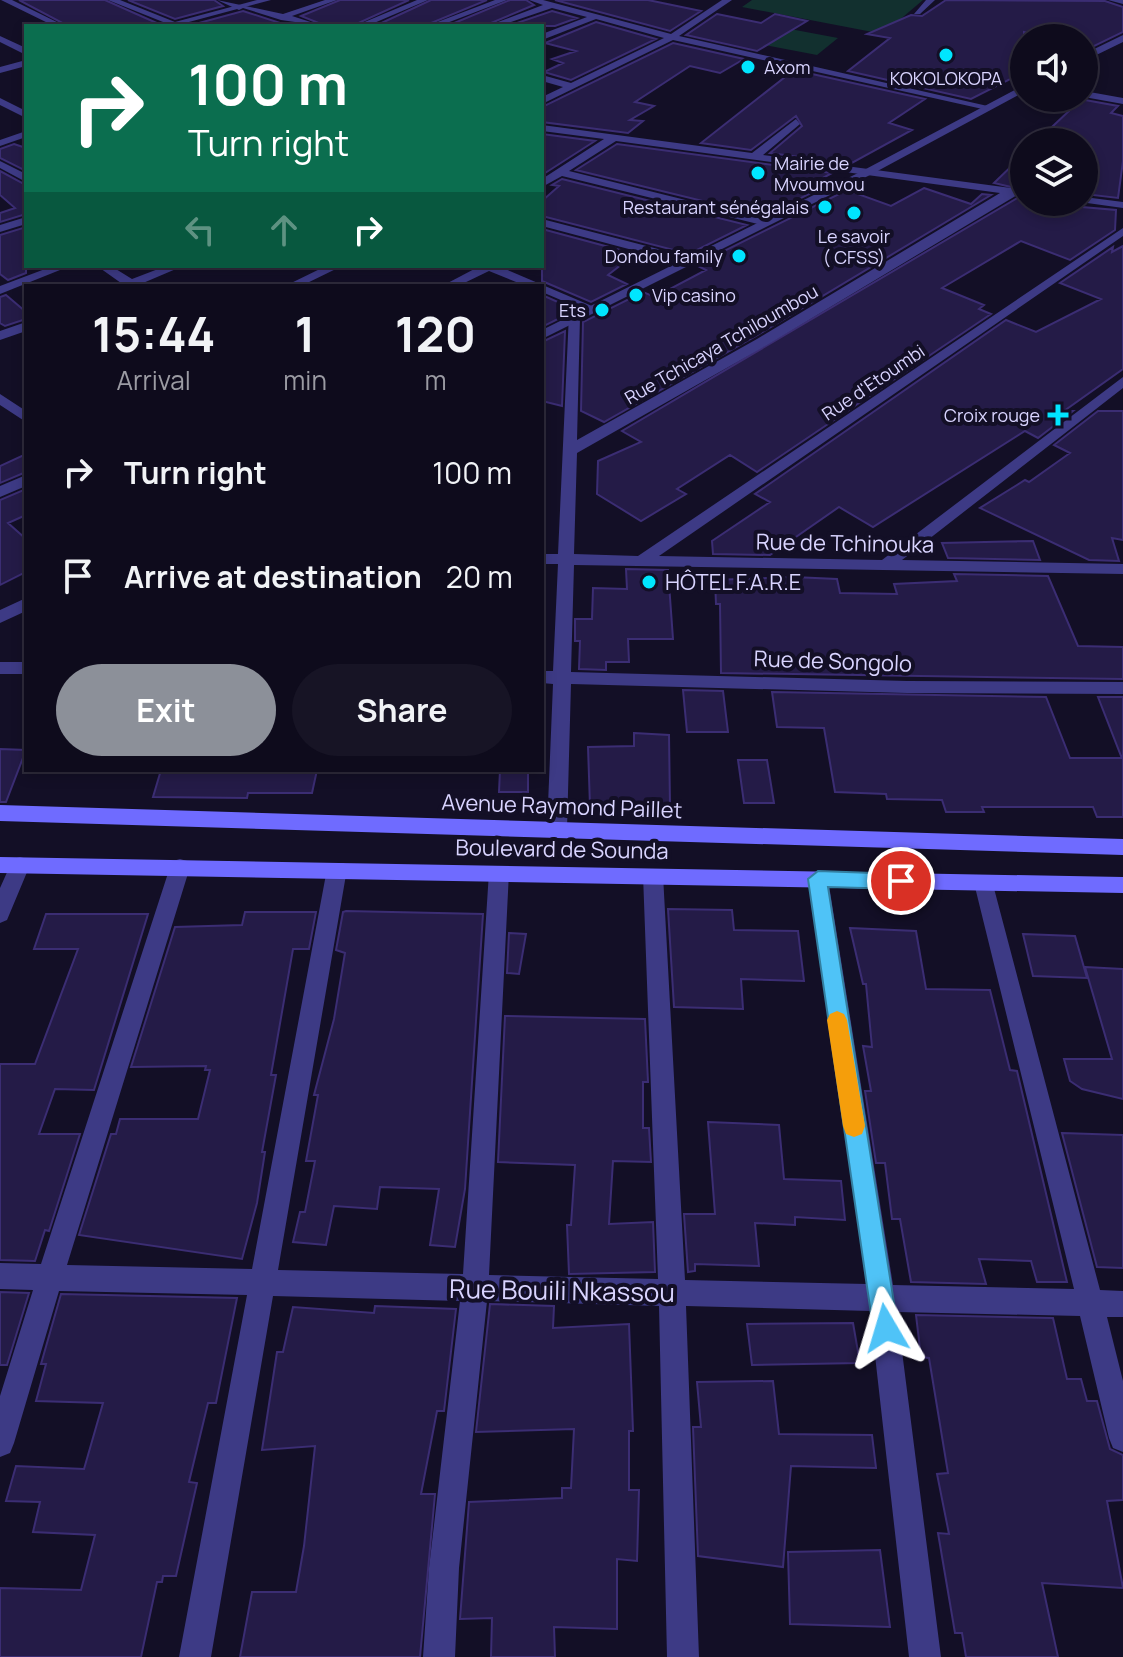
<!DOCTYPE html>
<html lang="en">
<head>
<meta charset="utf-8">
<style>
  body { margin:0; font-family:Manrope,sans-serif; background:#171425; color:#f1f3f6; height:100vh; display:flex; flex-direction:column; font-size:30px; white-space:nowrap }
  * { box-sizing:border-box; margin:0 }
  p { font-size:26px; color:#9b9ba3 }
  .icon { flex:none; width:44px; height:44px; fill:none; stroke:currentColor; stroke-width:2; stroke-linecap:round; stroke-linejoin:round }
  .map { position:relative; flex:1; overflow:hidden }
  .details { position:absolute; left:24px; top:284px; width:520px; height:488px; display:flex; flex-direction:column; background:#0e0b1c; border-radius:0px; box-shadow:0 4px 12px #0003,0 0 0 2px #2e2b3b }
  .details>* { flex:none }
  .guide { position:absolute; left:24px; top:24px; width:520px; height:244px; border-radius:0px; box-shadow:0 4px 12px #0003,0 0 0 2px #2e2b3b; background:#0b6e4f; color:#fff; overflow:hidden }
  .fabs { position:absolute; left:1010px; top:24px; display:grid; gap:16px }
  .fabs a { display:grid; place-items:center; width:88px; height:88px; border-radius:50%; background:#0e0b1c; box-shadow:0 4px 12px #0003,0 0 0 2px #2e2b3b; font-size:40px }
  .pin { position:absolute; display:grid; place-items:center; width:68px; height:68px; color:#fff; margin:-34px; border:4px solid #fff; border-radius:50%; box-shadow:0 2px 8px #0007 }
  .me { position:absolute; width:88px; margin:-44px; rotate:353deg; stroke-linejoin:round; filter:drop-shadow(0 0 6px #0008) }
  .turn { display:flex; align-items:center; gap:28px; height:168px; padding:0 32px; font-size:36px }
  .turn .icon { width:104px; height:104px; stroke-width:2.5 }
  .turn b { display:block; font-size:56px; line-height:68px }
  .lanes { display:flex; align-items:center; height:76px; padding:0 32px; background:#0003; justify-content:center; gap:40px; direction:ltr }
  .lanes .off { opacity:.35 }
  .eta { display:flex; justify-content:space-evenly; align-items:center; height:136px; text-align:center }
  .eta b { font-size:48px; font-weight:700; line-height:56px }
  .cta { display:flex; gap:16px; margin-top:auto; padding:16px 32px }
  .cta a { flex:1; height:92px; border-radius:48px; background:#8c9099; color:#fff; font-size:32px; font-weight:700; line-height:92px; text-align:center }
  .cta a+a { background:#171425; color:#f1f3f6 }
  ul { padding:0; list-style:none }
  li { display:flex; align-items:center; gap:24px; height:104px; padding:0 32px }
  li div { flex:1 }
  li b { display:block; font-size:30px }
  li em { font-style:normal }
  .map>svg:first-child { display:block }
  .green { fill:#12302f }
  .building { fill:#241b47; stroke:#3b2d73; stroke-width:2 }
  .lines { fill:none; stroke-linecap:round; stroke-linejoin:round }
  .minor { fill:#3d3a85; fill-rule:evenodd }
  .tertiary { fill:#3d3a85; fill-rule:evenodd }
  .secondary { fill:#6f6bff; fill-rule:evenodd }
  .route { fill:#4fc3f7; stroke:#337fa1; stroke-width:2 }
  .slow { fill:#f59e0b }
  .poi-dot { fill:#00e5ff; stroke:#130f26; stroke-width:3 }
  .labels { text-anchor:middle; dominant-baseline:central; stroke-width:8; stroke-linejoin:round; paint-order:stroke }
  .far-poi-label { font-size:18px; fill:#d9d4ff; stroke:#130f26; text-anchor:end }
  .far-street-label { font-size:18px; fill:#d9d4ff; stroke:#130f26 }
  .street-label { font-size:22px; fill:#d9d4ff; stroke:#130f26 }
  .poi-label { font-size:22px; fill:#d9d4ff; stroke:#130f26; text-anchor:start }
  .near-street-label { font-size:26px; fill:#d9d4ff; stroke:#130f26 }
</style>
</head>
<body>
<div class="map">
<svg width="1123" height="1657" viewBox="0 0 1123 1657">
  <rect width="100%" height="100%" fill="#130f26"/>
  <!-- green -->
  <path class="green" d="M752,0h171l-40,34 -141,-27z
    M752,22l86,16 -21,17 -89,-17z"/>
  <!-- building -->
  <path class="building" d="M19,0h86l54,24 -91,2z
    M128,0h86l9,6 -48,13z
    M340,0h69l-57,26h-26l-25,-10z
    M431,0h56l-63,26h-49z
    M510,0h16l8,5 -50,21h-37z
    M555,0h93l53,11 -31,20z
    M946,0l159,1 18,6v25l-39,19v-13h-35l-25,-6v40l-53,27 -123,-28 42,-33 -23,-4 44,-19 11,1z
    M243,11l37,12 22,3h-114z
    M552,11l25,7 -22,8h-47z
    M717,14l44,9 14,-9 32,7 -50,30 -71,-16z
    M596,22l60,17 -85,41 -27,-8 19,-9 -11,-4 24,-8 -31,-8z
    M673,43l71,16 -24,14 -30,-7 -55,36 19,4 -24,14 13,1 -15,12 -86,-11v-15z
    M794,70l131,29 -36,24 23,7 -62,34 -80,-11 32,-27 -6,-10 -45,34 -50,-7z
    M1074,98l44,8 -7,7 12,3v45l-5,37 -34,-4 7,-34 -7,-2v-16h-48l35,-33 -14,-3z
    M542,134l53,7 -53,34z
    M14,144l12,4v23l-26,-13v-9z
    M617,144l215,29 -13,7 11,4 -66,32 -188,-46z
    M1024,154v36l-30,-7z
    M0,171l26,14v29l-26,8v-9l15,-5 -15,-13z
    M562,179l185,46 -58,29 -147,-38v-15l17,-15 -7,-1z
    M924,188l47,16 11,-10 9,1 -235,141 -152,86 -23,-11 2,-89 60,-30 12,5 51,-27 -10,-5 151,-75 44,16z
    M1024,194v8l92,8 -1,20 -45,30 -49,-19 -79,47 42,17 -5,4 12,5 -234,158 -27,-17 -53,34 9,5 -45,27 -44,-27 1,-33 43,-19 -19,-11z
    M26,227v46l-18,7 -8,-6v-39z
    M542,229l93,25 -27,21 19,9 -36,18 -49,-21z
    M1123,246v123l-59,42h9l-35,27 -13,-7 -152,96 -34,-20 -69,48 -57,-1 -1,-13 58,-39 -15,-8 251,-174 30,12 65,-33 -41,-16 53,-36 -1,5z
    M6,295l20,17v7l-21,7 -5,-3v-26z
    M542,295l34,15 -34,17z
    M565,331l-3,75 -20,-5v-59z
    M1098,411h25v129l-11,-2 7,23 -30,-1 -109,-52 45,-28 4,2 41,-29 -16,-8z
    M26,454v18l-26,11v-17z
    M26,489v26l-18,8 18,16v33l-26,13v-85z
    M1033,541l7,19 -92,-2 -6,-15z
    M626,569l42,1 5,69h-45l1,23h-23v8l-27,-1 1,-28h-5v-22h17l1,-31 34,1z
    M954,574l94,2 30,70 45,1v32l-402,-6 -1,-69h-4l-1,-24 78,-3 44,2 3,14 57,1 -3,-10 63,-3z
    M683,690l40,1 5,41h-41z
    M772,692l274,5 24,61h53v59h-26l-4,-10h-111l2,5h-38l-4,-12 -55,-1 -1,-5 -51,-2 -11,-64 -47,-1z
    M1098,697h25v59h-2z
    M634,733l35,2 1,71h-80l-2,-59 46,-1z
    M0,749l26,1 -20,52h-6z
    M738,760h29l7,43h-30z
    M161,770l74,1 82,-1 -5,23h-64l-1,5 -94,-1z
    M500,770h28v22h-29z
    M668,909l64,1 2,20 64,1 6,50 -63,-2 2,30 -69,-2z
    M346,911l137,3 -18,275 -10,58 -25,-2 9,-56 -59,-2 -3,22 -43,-3 -8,39 -33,-3 7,-30h5l10,-51h-9l12,-66h-4l20,-76 11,-66 -9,-3 7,-38z
    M245,912h71l-7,37h-16l-22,126h5l-14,77h3l-8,51 -15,56 -163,-24 32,-101h5l4,-15h78l12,-49h-5l1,-4 -75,1 44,-140 67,-2z
    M46,914h102l-54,176 -39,-1 -16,45h41l-31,97 -4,-1 -10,31 -35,-1v-196h35l43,-115h-44z
    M850,928l66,3 10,58 64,1 20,80 7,1 50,211h-30l-6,-21 -52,-2 7,25 -75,-2 -11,-63h-8l-7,-56h-9l-11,-72h6l-8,-45 9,1 -6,-63h-3z
    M509,933l17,1 -7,40 -12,-1z
    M1023,934l52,2 12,42 -54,-2z
    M1085,967l38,2v130l-41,-10 -12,-8 -6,-22h48z
    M505,1016l140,3 3,63h-5v46h6l2,34 -38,-1 -4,63 44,-2 2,50 -86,2 -2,-49h4l4,-60 -77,-3z
    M708,1122l71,3 5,54 57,2 4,39 -50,-3v8l-40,-2 4,43 -64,-2v7l-7,1 -4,-58h31z
    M1062,1133l61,2v133l-26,-1z
    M0,1292l29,1 -22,72h-7z
    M61,1294l176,4 -21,105h-8l-19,79 8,1 -21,93h-13l-1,6h-5l-16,75h-141v-69l81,2 14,-55 -62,-3 7,-30 -34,-1 10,-35 68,3 19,-66 -67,-2 10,-37h-5z
    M490,1304l64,2 -1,22 76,-4 4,107h-4v59h10l-2,71 -20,-2v70l-63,-2 1,30h-64l1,-39 -32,1 9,-117 93,-4v-10h9l3,-59 -98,3z
    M375,1306l81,3 -12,102h-7l-16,83h14l-15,163h-180l12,-65h44l8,-46 11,-100 -53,4 15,-98h6l10,-45 81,6z
    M916,1315l137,3 14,61h14l6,22h10l13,48 13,6v45l-16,1 16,87 -81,-5 16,74h-92l-4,-24h-7l-17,-100 11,1 -12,-60 11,-1 -19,-115 -8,-1z
    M853,1323l7,40 -108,2 -5,-41z
    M773,1381l6,53 93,1 4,33 -85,-2 -8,101 -85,-11 -5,-129h8l-4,-45z
    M880,1550l10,77 -100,-3 -2,-72z"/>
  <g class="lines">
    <!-- minor -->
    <path class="minor" d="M1,0h11l53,26h-11z
      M108,0h12l65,26h-12z
      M217,0l66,14 42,-14h12l-45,16 31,10 -42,-6 -38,-12 -4,2z
      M417,0h11l-61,26h-12z
      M495,0h12l-68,26h-12z
      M529,0h14l128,34 51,-34h10l-53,36 313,71 -5,3 -314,-70 -131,64v-7l21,-10 -21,-6v-6l29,8 93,-45 -68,-19 -54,21v-6l45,-17 -35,-9 -53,18h-12l56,-21z
      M926,0h9l-15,14h-6z
      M1108,0h15v4z
      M0,36l26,12v7l-26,-13z
      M1084,91l39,7v6l-39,-7z
      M0,98l26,13v7l-26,-13z
      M796,119l4,5 -37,31 248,33 11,4 -255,153 -190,108 -3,101 64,2 485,-328v8l-464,320 223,4 241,-183v11l-221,172 221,4v10l-549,-9 -3,107 336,9 216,1v12l-216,-1 -336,-9 -4,145 -3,5h-14l-3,-5 6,-145 -11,-1v-12h11l5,-107h-16v-10h16l11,-240 11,3 -3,123 180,-101 243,-146 -384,-52 -47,30 201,50 2,2 -6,3 -204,-50 -20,11v-8l62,-40 -62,-8v-6l210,28z
      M26,131v6l-26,9v-6z
      M0,161l26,13v8l-26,-14z
      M1084,197l39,5v6l-43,-6h4z
      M26,217v7l-26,8v-7z
      M542,219l151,39 2,3 -6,4 -147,-39z
      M53,266h17l-70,28v-8z
      M97,266h14l21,13 34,-13h17l-47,20h-17l2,-3z
      M326,266h16l-41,20h-16z
      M480,266h18l101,43 -10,3 -47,-20v-6h-16l-37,-15 -31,15h-16z
      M26,322v9l-26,9v-9z
      M0,394l26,17v11l-26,-17z
      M26,475v11l-26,11v-11z
      M0,662h26v12h-26z
      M20,857l7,2 3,6 -23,55 -7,3v-35l13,-29z
      M180,859l7,2 3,6 -123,398 185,4 75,-400 3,-6h14l3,6 -69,401 185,4 26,-402 3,-6h14l3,6 -20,403 169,4 -15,-404 3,-6h14l3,6 22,405 182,4 -59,-405 3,-6h14l3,6 65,406 181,4 -100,-406 3,-6h14l109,413 23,1v26h-16l16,64v71l-10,-4 -4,-10 -29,-122 -183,-4 44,345h-32l-39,-346 -184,-5 13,351h-32l-8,-351 -172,-5 -28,267 -4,89h-32l6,-89 31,-267 -187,-5 -62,361h-32l68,-362 -188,-4 -45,152 -4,10 -10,4v-61l33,-106 -33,-1v-26l41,1 129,-397 3,-6z"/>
    <!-- tertiary -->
    <path class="tertiary" d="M257,0h14l-97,26h-14z
      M1123,35v7l-39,19v-7z
      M26,60v6l-26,7v-6z
      M1024,85v7l-152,82 -330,165v-9l322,-160z
      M26,598v13l-26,12v-13z"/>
    <!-- secondary -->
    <path class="secondary" d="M0,805l1123,34v16l-1123,-34z
      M0,857l1123,20v16l-1123,-20z"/>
  </g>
  <!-- route -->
  <path class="route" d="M818,871l83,3 9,7 -9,8 -73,-2 70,441 -4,8 -8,4 -9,-4 -4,-8 -65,-449z"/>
  <!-- slow -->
  <path class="slow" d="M837,1011l7,3 3,6 18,106 -3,8 -8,3 -8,-3 -3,-8 -16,-106 3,-6z"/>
  <!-- markers -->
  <g class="poi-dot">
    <circle cx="946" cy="55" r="8"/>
    <circle cx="748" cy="67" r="8"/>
    <circle cx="758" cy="173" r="8"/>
    <circle cx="825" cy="207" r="8"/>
    <circle cx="854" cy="213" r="8"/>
    <circle cx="739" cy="256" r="8"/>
    <circle cx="636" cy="295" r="8"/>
    <circle cx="602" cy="310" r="8"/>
    <path d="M1054 403h8v8h8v8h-8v8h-8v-8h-8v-8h8z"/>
    <circle cx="649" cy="582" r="8"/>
  </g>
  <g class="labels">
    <!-- far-poi labels -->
    <g class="far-poi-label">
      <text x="764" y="67" text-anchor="start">Axom</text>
      <text x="946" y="78" text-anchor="middle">KOKOLOKOPA</text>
      <text x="774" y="163" text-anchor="start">Mairie de<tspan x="774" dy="21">Mvoumvou</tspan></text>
      <text x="809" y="207">Restaurant sénégalais</text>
      <text x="854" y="236" text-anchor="middle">Le savoir<tspan x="854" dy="21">( CFSS)</tspan></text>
      <text x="723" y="256">Dondou family</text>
      <text x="652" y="295" text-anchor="start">Vip casino</text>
      <text x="586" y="310">Ets</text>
      <text x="1040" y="415">Croix rouge</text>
    </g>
    <!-- far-street labels -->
    <g class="far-street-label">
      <text transform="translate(721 344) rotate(-30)">Rue Tchicaya Tchiloumbou</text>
      <text transform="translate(873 382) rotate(-34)">Rue d'Etoumbi</text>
    </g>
    <!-- street labels -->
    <g class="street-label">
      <text transform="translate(845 543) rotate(1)">Rue de Tchinouka</text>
      <text transform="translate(833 661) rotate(2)">Rue de Songolo</text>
      <text transform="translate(562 806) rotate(2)">Avenue Raymond Paillet</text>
      <text transform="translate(562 849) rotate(1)">Boulevard de Sounda</text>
    </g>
    <!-- poi labels -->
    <g class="poi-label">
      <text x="665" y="582">HÔTEL F.A.R.E</text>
    </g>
    <!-- near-street labels -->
    <g class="near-street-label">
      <text transform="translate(562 1290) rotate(1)">Rue Bouili Nkassou</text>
    </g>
  </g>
</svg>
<div class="fabs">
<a><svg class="icon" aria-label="sound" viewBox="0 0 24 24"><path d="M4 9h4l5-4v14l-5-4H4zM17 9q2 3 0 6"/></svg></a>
<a><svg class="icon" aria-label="layers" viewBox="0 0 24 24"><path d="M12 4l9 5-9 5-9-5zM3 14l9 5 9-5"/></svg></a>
</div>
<div class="pin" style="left:901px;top:881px;background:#d93025"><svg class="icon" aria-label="arrive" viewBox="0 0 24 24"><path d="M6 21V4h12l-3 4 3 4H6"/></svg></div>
<svg class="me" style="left:886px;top:1328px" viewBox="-20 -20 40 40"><path d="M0-17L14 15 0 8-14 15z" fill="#4fc3f7" stroke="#fff" stroke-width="4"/></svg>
<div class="guide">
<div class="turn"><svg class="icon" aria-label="right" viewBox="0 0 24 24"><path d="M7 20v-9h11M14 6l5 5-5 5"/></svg><div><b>100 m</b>Turn right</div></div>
<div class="lanes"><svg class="icon off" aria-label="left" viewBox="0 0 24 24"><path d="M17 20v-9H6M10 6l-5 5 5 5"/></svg><svg class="icon off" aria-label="ahead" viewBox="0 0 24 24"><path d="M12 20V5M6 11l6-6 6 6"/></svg><svg class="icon" aria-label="right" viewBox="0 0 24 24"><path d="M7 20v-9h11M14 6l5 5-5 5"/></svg></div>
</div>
<section class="details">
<div class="eta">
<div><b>15:44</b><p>Arrival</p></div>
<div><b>1</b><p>min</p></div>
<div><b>120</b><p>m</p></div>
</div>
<ul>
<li><svg class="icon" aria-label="right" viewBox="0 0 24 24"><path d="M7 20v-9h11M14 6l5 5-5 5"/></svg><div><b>Turn right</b></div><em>100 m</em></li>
<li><svg class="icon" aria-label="arrive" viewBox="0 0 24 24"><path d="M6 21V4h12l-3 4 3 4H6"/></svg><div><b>Arrive at destination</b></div><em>20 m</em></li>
</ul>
<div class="cta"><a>Exit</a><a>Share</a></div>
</section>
</div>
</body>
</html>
